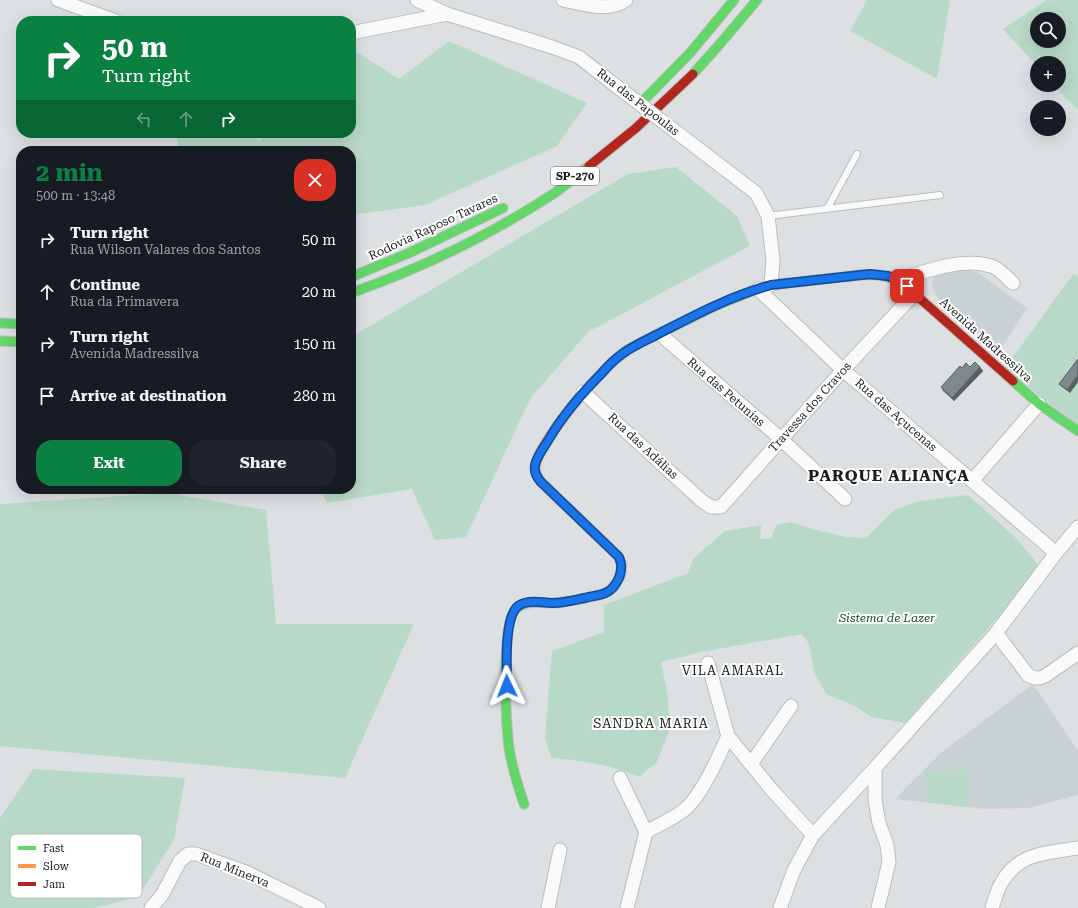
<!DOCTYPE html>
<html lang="en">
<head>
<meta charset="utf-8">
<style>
  body { margin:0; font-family:"Roboto Serif",serif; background:#20242c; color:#f1f3f6; height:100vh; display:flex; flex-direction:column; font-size:15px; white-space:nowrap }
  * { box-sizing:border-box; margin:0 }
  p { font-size:13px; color:#9ea1a6 }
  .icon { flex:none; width:22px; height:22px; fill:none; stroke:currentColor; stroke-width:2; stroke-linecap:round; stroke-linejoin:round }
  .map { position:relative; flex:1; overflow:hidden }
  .drawer { position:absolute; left:16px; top:146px; width:340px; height:348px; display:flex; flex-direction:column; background:#171b24; border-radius:16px; box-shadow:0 4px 16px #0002 }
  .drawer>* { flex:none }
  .hud { position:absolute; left:16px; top:16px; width:340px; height:122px; border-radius:16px; box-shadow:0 4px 16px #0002; background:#0b8043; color:#fff; overflow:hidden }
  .controls { position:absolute; left:1030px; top:12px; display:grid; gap:8px }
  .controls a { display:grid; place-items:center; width:36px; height:36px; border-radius:50%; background:#171b24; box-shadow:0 4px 16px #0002; font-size:20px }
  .pin { position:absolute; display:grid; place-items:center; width:34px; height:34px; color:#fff; margin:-17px; border-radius:8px; box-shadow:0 2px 6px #0006 }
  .me { position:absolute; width:44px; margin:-22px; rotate:358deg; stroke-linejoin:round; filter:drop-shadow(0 0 3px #0008) }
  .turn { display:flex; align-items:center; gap:14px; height:84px; padding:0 20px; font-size:18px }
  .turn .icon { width:52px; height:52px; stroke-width:2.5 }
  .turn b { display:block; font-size:28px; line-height:34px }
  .lanes { display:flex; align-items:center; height:38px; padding:0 20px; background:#0003; justify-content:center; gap:20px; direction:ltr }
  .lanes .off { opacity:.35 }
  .round { display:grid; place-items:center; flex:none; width:42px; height:42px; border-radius:16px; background:#20242c }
  .summary { display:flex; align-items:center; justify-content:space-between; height:68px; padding:0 20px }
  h1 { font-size:24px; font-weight:700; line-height:30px; color:#0b8043 }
  .primary-button { display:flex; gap:8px; margin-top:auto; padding:8px 20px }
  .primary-button a { flex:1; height:46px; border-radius:16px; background:#0b8043; color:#fff; font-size:16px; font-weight:700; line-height:46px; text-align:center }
  .primary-button a+a { background:#20242c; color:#f1f3f6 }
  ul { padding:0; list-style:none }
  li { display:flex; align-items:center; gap:12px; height:52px; padding:0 20px }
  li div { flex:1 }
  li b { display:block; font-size:15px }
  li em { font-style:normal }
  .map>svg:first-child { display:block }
  .built { fill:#c8d1d3 }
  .green { fill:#b9d9c8; fill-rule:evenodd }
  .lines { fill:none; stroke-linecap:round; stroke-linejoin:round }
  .lane-casing { stroke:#babdbe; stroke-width:8 }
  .street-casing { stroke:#babdbe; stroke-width:15 }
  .fast-casing { stroke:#babdbe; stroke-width:11 }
  .slow-casing { stroke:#babdbe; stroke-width:11 }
  .jam-casing { stroke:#babdbe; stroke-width:11 }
  .lane { stroke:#fafafb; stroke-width:6 }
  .street { stroke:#fafafb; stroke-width:13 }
  .fast { stroke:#63d668; stroke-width:9 }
  .slow { stroke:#ff974d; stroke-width:9 }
  .jam { stroke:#b3261e; stroke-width:9 }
  .street-bridge-casing { stroke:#babdbe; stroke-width:15; stroke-linecap:butt }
  .street-bridge { stroke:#fafafb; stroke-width:13 }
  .wall { fill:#6c7777 }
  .shaded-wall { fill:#586161 }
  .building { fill:#7e8a8a; stroke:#586161 }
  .route-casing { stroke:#114b97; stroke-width:10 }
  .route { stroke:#1a73e8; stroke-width:7 }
  .labels { text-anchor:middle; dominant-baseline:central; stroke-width:4; stroke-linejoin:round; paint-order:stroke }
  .shield { fill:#fff; stroke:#606262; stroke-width:1 }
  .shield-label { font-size:11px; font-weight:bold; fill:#1c1e1e }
  .street-label { font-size:12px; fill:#1c1e1e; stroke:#fff }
  .park-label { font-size:12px; font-style:italic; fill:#174f34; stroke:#fff }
  .neighbourhood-label { font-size:13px; letter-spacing:1px; fill:#1c1e1e; stroke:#fff }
  .district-label { font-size:16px; font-weight:bold; letter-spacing:1px; fill:#1c1e1e; stroke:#fff }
  .key { fill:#fff; stroke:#bbbcbc; stroke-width:1 }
  .key-label { font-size:11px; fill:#1c1e1e }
</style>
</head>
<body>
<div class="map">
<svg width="1078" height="908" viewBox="0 0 1078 908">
  <rect width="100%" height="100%" fill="#dde0e2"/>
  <!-- built -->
  <path class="built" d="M966,270l11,2 50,36 -29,45 -60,-55 -4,-6 -3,-8 3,-7 7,-5z
    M1033,684l45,67v44l-50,13 -43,1 -90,-10 48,-48z"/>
  <!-- green -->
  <path class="green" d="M867,0h83l-13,79 -87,-48z
    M1047,0h31v111l-24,-26h5v-22h-22v3l-34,-37zM1037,19h22v22h-22z
    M449,41l138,62 -30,43 -132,59 -74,10v-64h-173l-1,-18h73l9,8 10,-8h82v-75l6,-6 42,27z
    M676,167l61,49 13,30 -162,86 -58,67 -64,138 -31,3 -23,-51 -85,14 -7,-14h31v-152l277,-163z
    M1074,273l4,4v150l-73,-59z
    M167,493l99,17 10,114h138l-69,154 -345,-32v-242z
    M968,495l46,41 24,28 -7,16 -126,143 -34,-6 -14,-10 -31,-13 -12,-22 -5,-28 -7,-10 -101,18 -40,10 7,35 1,34 -12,31 -18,15c-30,-13 -56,-16 -88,-19l-6,-21 7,-86 52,-19v-27l84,-32 5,-14 32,-28 36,-6 -1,14 12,-1 4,-13 16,-3 20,7 34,8 20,1 28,-28 25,-9z
    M33,769l152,9 -11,62 -36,57 -43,11h-95v-90z
    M968,769v38l-41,-5 -1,-30z"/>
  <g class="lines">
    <defs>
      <path id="lane" d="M827,209l30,-55
        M768,216l172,-21"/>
      <path id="street" d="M58,0l58,21
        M417,0l30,14 105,33 27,10 32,25
        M563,0c22,4 43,13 63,0
        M351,33l96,-19
        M679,134l77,59 12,23 5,44 -2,25
        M899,280c27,-9 64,-23 92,-14 8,2 16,12 22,17
        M758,289l85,81 213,183
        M660,334l121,105 64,60
        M583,392l119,109 9,6h10l122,-137 72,-77
        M972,481l67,-77
        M996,633l32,42c6,4 11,4 17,1l33,-23
        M728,736l43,53 42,46
        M751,764l40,-58
        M875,768v32l4,23 8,22 2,17 -11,46
        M620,778l26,54 -19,76
        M646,832c12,-7 27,-13 38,-22 17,-13 35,-54 44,-74l-20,-73
        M151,908l11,-13 18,-34 8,-7h8l50,18 73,36
        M548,908l12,-58
        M780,908l14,-38 19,-35 62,-67 121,-135 60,-80 22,-26
        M992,908c3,-9 5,-18 10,-26 17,-30 46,-29 76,-34"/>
      <path id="fast" d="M693,74l26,-29 38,-45
        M641,103l49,-50 44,-53
        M351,277l58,-24 94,-45
        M351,293c71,-25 139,-58 202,-99 13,-9 24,-19 36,-28
        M0,323l21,1
        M0,341l21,1
        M1013,381l26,23 39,27
        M557,426l23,-30 29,-31 18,-15 15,-8 73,-36 42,-17 14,-4 89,-10
        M524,804c-6,-18 -12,-36 -15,-56 -3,-24 -8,-121 6,-138 11,-12 28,-6 41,-7 8,-1 45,-7 51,-11 6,-3 12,-11 14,-19 1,-7 0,-14 -5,-19"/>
      <path id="slow" d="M557,426c-7,10 -23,32 -22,45 1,4 4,7 6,11l75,72"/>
      <path id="jam" d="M589,166l47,-38 57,-54
        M860,275c14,-1 26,0 39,5l114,101"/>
    </defs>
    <!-- lane casing -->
    <use href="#lane" class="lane-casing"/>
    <!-- street casing -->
    <use href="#street" class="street-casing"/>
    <!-- fast casing -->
    <use href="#fast" class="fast-casing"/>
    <!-- slow casing -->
    <use href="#slow" class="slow-casing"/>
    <!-- jam casing -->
    <use href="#jam" class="jam-casing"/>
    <!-- lane -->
    <use href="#lane" class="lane"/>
    <!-- street -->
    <use href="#street" class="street"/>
    <!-- fast -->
    <use href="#fast" class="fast"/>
    <!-- slow -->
    <use href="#slow" class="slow"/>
    <!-- jam -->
    <use href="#jam" class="jam"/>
    <defs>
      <path id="street-bridge" d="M611,82l68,52"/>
    </defs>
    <!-- street-bridge casing -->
    <use href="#street-bridge" class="street-bridge-casing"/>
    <!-- street-bridge -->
    <use href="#street-bridge" class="street-bridge"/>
  </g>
  <!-- wall -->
  <path class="wall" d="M1078,359l-8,34 -8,-6 -3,-3z
    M980,367l3,4 -29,30 -11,-10 -2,-4 21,-19z"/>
  <!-- shaded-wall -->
  <path class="shaded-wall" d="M980,367l3,4 -29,30 -2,-3z
    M1078,375v7l-8,11 -3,-3z"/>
  <!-- building -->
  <path class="building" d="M1078,359v16l-11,15 -8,-6z
    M975,362l5,5 -28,31 -11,-11 19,-21 2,2 4,-5 4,4z"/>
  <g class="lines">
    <defs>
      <path id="route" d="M507,686c0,-18 -3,-63 9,-78 9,-10 27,-5 38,-5 10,0 21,-3 31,-5 6,-2 14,-2 20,-5 9,-3 16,-16 16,-25 1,-3 -1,-8 -2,-11l-78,-75c-14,-15 -1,-28 8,-43 14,-24 33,-46 53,-66 6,-7 13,-14 20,-19 12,-9 27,-15 40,-22 37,-19 69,-36 109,-47l99,-11 18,2 11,4 8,6"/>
    </defs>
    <!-- route casing -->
    <use href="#route" class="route-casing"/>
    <!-- route -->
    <use href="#route" class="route"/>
  </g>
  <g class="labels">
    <!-- shield labels -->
    <rect class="shield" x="551" y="167" width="48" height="18" rx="3"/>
    <g class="shield-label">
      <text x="575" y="176">SP-270</text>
    </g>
    <!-- street labels -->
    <g class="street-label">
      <text transform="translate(638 102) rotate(38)">Rua das Papoulas</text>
      <text transform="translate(433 227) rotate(-25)">Rodovia Raposo Tavares</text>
      <text transform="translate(986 340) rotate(42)">Avenida Madressilva</text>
      <text transform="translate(726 392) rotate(41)">Rua das Petunias</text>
      <text transform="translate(810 407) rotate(-48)">Travessa dos Cravos</text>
      <text transform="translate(896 415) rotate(41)">Rua das Açucenas</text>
      <text transform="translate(643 446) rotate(43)">Rua das Adálias</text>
      <text transform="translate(235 870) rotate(22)">Rua Minerva</text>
    </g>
    <!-- park labels -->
    <g class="park-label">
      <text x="887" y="618">Sistema de Lazer</text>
    </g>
    <!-- neighbourhood labels -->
    <g class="neighbourhood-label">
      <text x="733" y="670">VILA AMARAL</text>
      <text x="651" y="723">SANDRA MARIA</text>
    </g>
    <!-- district labels -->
    <g class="district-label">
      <text x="889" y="475">PARQUE ALIANÇA</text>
    </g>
  </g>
  <!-- legend -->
  <rect x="10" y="834" width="132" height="64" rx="6" class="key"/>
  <rect x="18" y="846" width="18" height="4" fill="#63d668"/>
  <rect x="18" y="864" width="18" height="4" fill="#ff974d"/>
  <rect x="18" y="882" width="18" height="4" fill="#b3261e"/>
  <g class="key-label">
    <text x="43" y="852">Fast</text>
    <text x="43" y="870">Slow</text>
    <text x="43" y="888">Jam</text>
  </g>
</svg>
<div class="controls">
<a><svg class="icon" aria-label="search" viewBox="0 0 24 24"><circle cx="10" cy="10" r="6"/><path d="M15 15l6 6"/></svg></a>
<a>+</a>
<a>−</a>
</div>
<div class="pin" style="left:907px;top:286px;background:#d93025"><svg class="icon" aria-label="arrive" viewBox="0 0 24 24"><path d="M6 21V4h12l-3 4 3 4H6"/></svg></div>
<svg class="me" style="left:507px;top:686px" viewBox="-20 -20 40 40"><path d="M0-17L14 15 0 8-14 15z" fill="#1a73e8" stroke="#fff" stroke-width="4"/></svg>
<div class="hud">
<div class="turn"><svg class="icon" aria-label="right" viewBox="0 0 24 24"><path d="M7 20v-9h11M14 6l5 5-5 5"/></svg><div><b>50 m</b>Turn right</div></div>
<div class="lanes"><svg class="icon off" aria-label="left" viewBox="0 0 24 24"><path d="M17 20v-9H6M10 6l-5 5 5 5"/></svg><svg class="icon off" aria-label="ahead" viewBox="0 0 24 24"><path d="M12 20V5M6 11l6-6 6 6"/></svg><svg class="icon" aria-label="right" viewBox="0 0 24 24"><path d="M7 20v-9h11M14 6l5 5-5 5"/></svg></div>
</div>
<section class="drawer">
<div class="summary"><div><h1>2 min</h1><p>500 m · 13:48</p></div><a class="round" style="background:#d93025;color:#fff"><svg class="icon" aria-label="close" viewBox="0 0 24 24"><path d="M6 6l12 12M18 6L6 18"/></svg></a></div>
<ul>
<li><svg class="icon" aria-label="right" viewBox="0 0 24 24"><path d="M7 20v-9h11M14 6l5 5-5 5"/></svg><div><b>Turn right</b><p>Rua Wilson Valares dos Santos</p></div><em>50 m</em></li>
<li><svg class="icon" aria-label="ahead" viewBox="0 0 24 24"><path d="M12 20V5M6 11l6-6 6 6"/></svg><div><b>Continue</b><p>Rua da Primavera</p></div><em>20 m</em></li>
<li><svg class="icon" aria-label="right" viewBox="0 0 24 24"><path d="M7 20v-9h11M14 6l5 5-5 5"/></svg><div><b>Turn right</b><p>Avenida Madressilva</p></div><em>150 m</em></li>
<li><svg class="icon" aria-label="arrive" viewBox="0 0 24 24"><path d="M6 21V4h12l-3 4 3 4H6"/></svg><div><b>Arrive at destination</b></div><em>280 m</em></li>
</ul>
<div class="primary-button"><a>Exit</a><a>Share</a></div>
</section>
</div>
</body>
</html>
